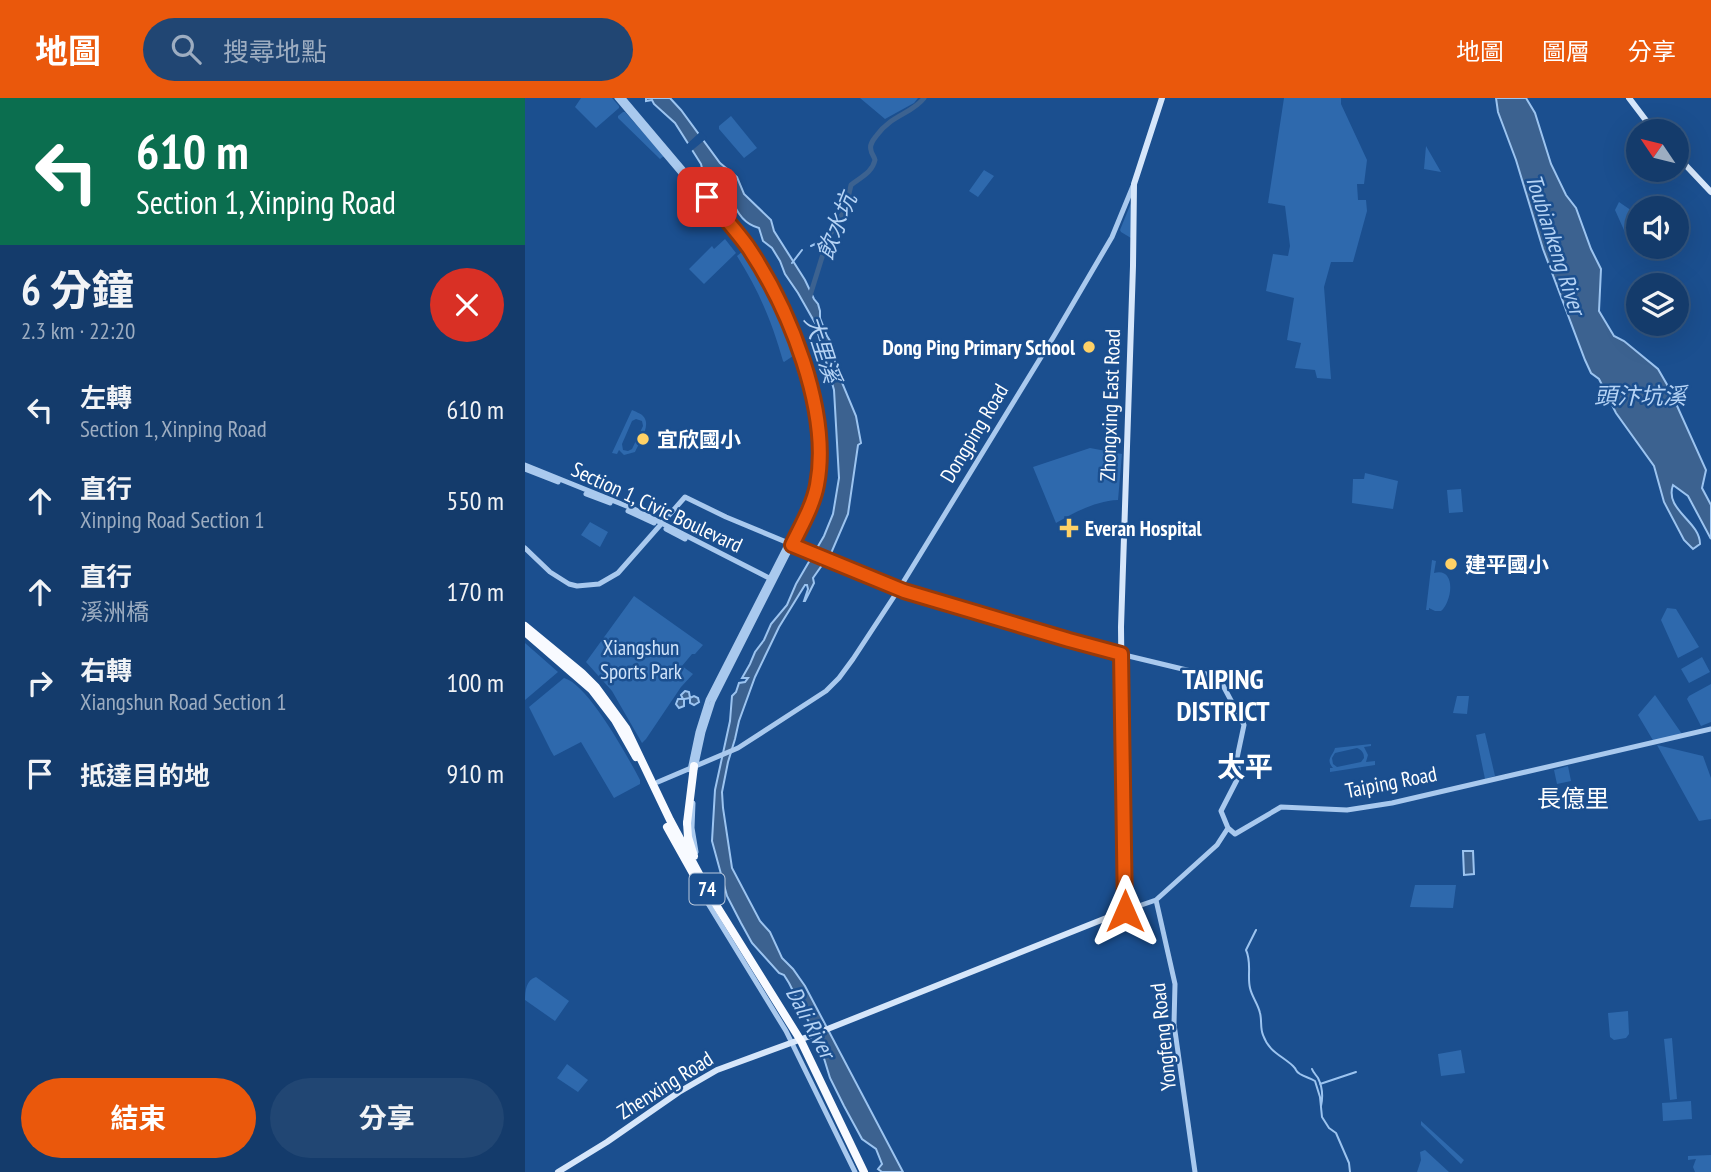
<!DOCTYPE html>
<html lang="zh-TW">
<head>
<meta charset="utf-8">
<style>
  body { margin:0; font-family:"PT Sans Narrow","Noto Sans TC",sans-serif; background:#214673; color:#f1f3f6; height:100vh; display:flex; flex-direction:column; font-size:26px; white-space:nowrap }
  * { box-sizing:border-box; margin:0 }
  p { font-size:23px; color:#9dadc1 }
  .icon { flex:none; width:38px; height:38px; fill:none; stroke:currentColor; stroke-width:2; stroke-linecap:round; stroke-linejoin:round }
  .map { position:relative; flex:1; overflow:hidden }
  .panel { display:flex; flex-direction:column; background:#143b6b; width:525px }
  .panel>* { flex:none }
  .top-card { background:#0b6e4f; color:#fff; overflow:hidden }
  .needle { width:46px; rotate:305deg }
  .buttons { position:absolute; left:1101px; top:21px; display:grid; gap:14px }
  .buttons a { display:grid; place-items:center; width:63px; height:63px; border-radius:50%; background:#143b6b; box-shadow:0 7px 28px #0002,0 0 0 2px #33557e; font-size:35px }
  .pin { position:absolute; display:grid; place-items:center; width:60px; height:60px; color:#fff; margin:-30px; border-radius:14px; box-shadow:0 4px 10px #0006 }
  .me { position:absolute; width:77px; margin:-38px; rotate:0deg; stroke-linejoin:round; filter:drop-shadow(0 0 5px #0008) }
  .turn { display:flex; align-items:center; gap:24px; height:147px; padding:0 21px; font-size:32px }
  .turn .icon { width:91px; height:91px; stroke-width:2.5 }
  .turn b { display:block; font-size:49px; line-height:60px }
  .round { display:grid; place-items:center; flex:none; width:74px; height:74px; border-radius:37px; background:#214673 }
  .head { display:flex; align-items:center; justify-content:space-between; height:119px; padding:0 21px }
  h1 { font-size:42px; font-weight:700; line-height:52px }
  .cta { display:flex; gap:14px; margin-top:auto; padding:14px 21px }
  .cta a { flex:1; height:80px; border-radius:42px; background:#ea580c; color:#fff; font-size:28px; font-weight:700; line-height:80px; text-align:center }
  .cta a+a { background:#214673; color:#f1f3f6 }
  ul { padding:0; list-style:none }
  li { display:flex; align-items:center; gap:21px; height:91px; padding:0 21px }
  li div { flex:1 }
  li b { display:block; font-size:26px }
  li em { font-style:normal }
  header { display:flex; align-items:center; gap:42px; box-sizing:border-box; height:98px; padding:0 35px; background:#ea580c; color:#fff }
  header strong { font-size:33px }
  nav { display:flex; gap:38px; margin-inline-start:auto; font-size:24px }
  .search { width:490px; height:63px; background:#214673; display:flex; align-items:center; gap:18px; box-sizing:border-box; padding:0 24px; border-radius:38px; color:#9dadc1; font-size:26px }
  main { display:flex; flex:1; min-height:0 }
  .map>svg:first-child { display:block }
  .green { fill:#2e69ad; fill-rule:evenodd }
  .water { fill:#3c6290; stroke:#9cc4f0; stroke-width:2 }
  .pier { fill:#1b4f8f }
  .lines { fill:none; stroke-linecap:round; stroke-linejoin:round }
  .stream { stroke:#9cc4f0; stroke-width:2 }
  .river { stroke:#3c6290; stroke-width:5 }
  .tertiary { stroke:#a9c9ee; stroke-width:5 }
  .secondary { stroke:#d6e6fa; stroke-width:6 }
  .trunk { stroke:#f8faff; stroke-width:8 }
  .trunk-bridge { stroke:#f8faff; stroke-width:8 }
  .route-casing { stroke:#983908; stroke-width:18 }
  .route { stroke:#ea580c; stroke-width:12 }
  .poi-dot { fill:#ffd166; stroke:#1b4f8f; stroke-width:2.5 }
  .labels { text-anchor:middle; dominant-baseline:central; stroke-width:5; stroke-linejoin:round; paint-order:stroke }
  .shield { fill:#1b4f8f; stroke:#bbcadd; stroke-width:2 }
  .shield-label { font-size:19px; font-weight:bold; fill:#fff }
  .poi-label { font-size:21px; font-weight:bold; fill:#fff; stroke:#1b4f8f; text-anchor:start }
  .street-label { font-size:21px; fill:#fff; stroke:#1b4f8f }
  .park-label { font-size:21px; fill:#cfe3fa; stroke:#1b4f8f }
  .water-label { font-size:23px; font-style:italic; fill:#b5d3f5; stroke:#1b4f8f }
  .quarter-label { font-size:24px; fill:#fff; stroke:#1b4f8f }
  .district-label { font-size:28px; font-weight:bold; fill:#fff; stroke:#1b4f8f }
</style>
</head>
<body>
<header>
<strong>地圖</strong>
<div class="search"><svg class="icon" aria-label="search" viewBox="0 0 24 24"><circle cx="10" cy="10" r="6"/><path d="M15 15l6 6"/></svg>搜尋地點</div>
<nav><a>地圖</a><a>圖層</a><a>分享</a></nav>
</header>
<main>
<section class="panel">
<div class="top-card">
<div class="turn"><svg class="icon" aria-label="left" viewBox="0 0 24 24"><path d="M17 20v-9H6M10 6l-5 5 5 5"/></svg><div><b>610 m</b>Section 1, Xinping Road</div></div>
</div>
<div class="head"><div><h1>6 分鐘</h1><p>2.3 km · 22:20</p></div><a class="round" style="background:#d93025;color:#fff"><svg class="icon" aria-label="close" viewBox="0 0 24 24"><path d="M6 6l12 12M18 6L6 18"/></svg></a></div>
<ul>
<li><svg class="icon" aria-label="left" viewBox="0 0 24 24"><path d="M17 20v-9H6M10 6l-5 5 5 5"/></svg><div><b>左轉</b><p>Section 1, Xinping Road</p></div><em>610 m</em></li>
<li><svg class="icon" aria-label="ahead" viewBox="0 0 24 24"><path d="M12 20V5M6 11l6-6 6 6"/></svg><div><b>直行</b><p>Xinping Road Section 1</p></div><em>550 m</em></li>
<li><svg class="icon" aria-label="ahead" viewBox="0 0 24 24"><path d="M12 20V5M6 11l6-6 6 6"/></svg><div><b>直行</b><p>溪洲橋</p></div><em>170 m</em></li>
<li><svg class="icon" aria-label="right" viewBox="0 0 24 24"><path d="M7 20v-9h11M14 6l5 5-5 5"/></svg><div><b>右轉</b><p>Xiangshun Road Section 1</p></div><em>100 m</em></li>
<li><svg class="icon" aria-label="arrive" viewBox="0 0 24 24"><path d="M6 21V4h12l-3 4 3 4H6"/></svg><div><b>抵達目的地</b></div><em>910 m</em></li>
</ul>
<div class="cta"><a>結束</a><a>分享</a></div>
</section>
<div class="map">
<svg width="1186" height="1074" viewBox="0 0 1186 1074">
  <rect width="100%" height="100%" fill="#1b4f8f"/>
  <!-- green -->
  <path class="green" d="M56,0h31l7,8v2l-23,20 -21,-21z
    M335,0h58l-4,5 -29,16z
    M759,0h57v6l26,56 -3,24h-7l1,16h8l1,11 -14,51h-22l-7,25 7,92 -14,-1 -2,-8 -20,-2 6,-25 -14,-3 7,-42 -28,-7 7,-37 15,2 2,-10 -5,-40 -17,-3z
    M98,14h2l39,44 -4,3 -42,-41v-2z
    M206,18l26,32 -13,10 -25,-29v-3z
    M901,48l15,26 -17,-3z
    M459,72l10,6 -16,21 -9,-6z
    M1094,104l19,13v32h3l-7,2 -2,-1 -17,-38z
    M606,105v35l-10,-6 -1,-2z
    M200,141l11,14 -32,31 -15,-15 23,-23 2,3z
    M218,153c21,35 37,66 50,105l-9,6 -1,-1c-11,-39 -24,-70 -46,-105z
    M107,312c2,1 10,4 11,6 9,9 -4,27 -8,36l-11,3 -5,-5 -2,4 -5,-1zM111,321l6,2 1,5 -11,23 -4,2 -5,-1 -1,-6 10,-23z
    M565,350l32,6 -4,46c-22,1 -43,12 -62,23l-23,-56z
    M840,375l33,8 -5,28 -41,-6 1,-24h11z
    M936,391l2,23 -14,1 -2,-23z
    M65,424l18,10 -8,15 -19,-12z
    M907,462l4,1 -2,12c23,-6 18,29 7,38h-6l-6,-3v2h-3z
    M109,498l69,49 -8,9h-3l-10,12 11,8 -12,13 -35,52 -4,4 -30,-52 -26,-29z
    M1142,510l9,1 23,38 -21,11 -17,-38z
    M0,545l33,29 -33,28z
    M1177,559l8,15 -21,11 -8,-14z
    M39,580c24,6 64,79 76,102v4l-26,14 -33,-56 -27,14 -3,-5 -22,-44z
    M1186,586v38l-10,4 -14,-27 2,-3z
    M1130,597l27,39 -28,8 -16,-27z
    M932,598h12l-2,18 -14,-1z
    M960,635l10,43 -10,3 -9,-44z
    M846,646v2l-7,1 4,8 -2,7 9,-1v4l-45,7v-4h3c-8,-9 0,-12 2,-20zM832,650c5,2 7,5 7,10l-3,4 -24,5 -4,-3 -1,-6 3,-5z
    M1132,647l46,11 8,22v41l-12,2z
    M1043,668l3,15 -14,3 -3,-14z
    M890,787h41l-3,23 -43,-1z
    M11,879l33,24 -14,20 -30,-21c0,-9 1,-20 11,-23z
    M1103,913l1,23 -3,4 -12,2 -4,-3 -2,-24z
    M1147,940l5,61 -7,1 -6,-61z
    M936,952l4,23 -24,3 -3,-22z
    M42,966l21,16 -10,12 -21,-14z
    M1166,1003l1,18 -29,2 -1,-18z
    M896,1023l43,39 -3,4 -40,-39z
    M900,1052l24,22h-32l4,-12 -1,-8z
    M1186,1057v17h-16l-2,-5 3,-8 -8,1v-4z"/>
  <!-- water -->
  <path class="water" d="M121,0h24l11,12 39,53 17,14 7,17 27,26 3,11 31,49 9,19 4,5 2,7v7l7,18 7,11v10l4,16 18,43 5,27 -3,2 -10,69 -16,37 -19,27 1,5 -9,18h-1l4,-12 -1,-4h-2l-26,42 -24,50 -16,44 -4,18 -7,23 -6,30 1,16 9,60 28,53 10,11 12,26 11,11 12,17 98,186h-21l-4,-3 4,-5 -6,-15 -14,-10 -18,-33 -14,-28 -11,-36 -30,-59 -5,-8 -5,-2 -27,-30 -11,-20 -14,-27 -15,-55 3,-51 15,-69 2,-25 4,-4 3,-9 6,-1 3,-4h-6l8,-14 5,-12 9,-12 7,-16 16,-19 9,-21 28,-48 9,-22 6,-36 -5,-88 -19,-67 -17,-30 -13,-19 -5,-13 -8,-13 -9,-7 -4,-13c-15,-4 -23,-16 -27,-30 -10,-6 -30,-23 -31,-34l-26,-41 -21,-19 -2,-4 -6,1z
    M971,0h30l9,15 16,51 15,31 10,13 15,41 10,20 -2,42 15,25 10,5 34,28 11,19 37,82 -4,18 9,17v34l-23,-43 -15,-11c-9,25 27,36 27,59l-7,5 -9,-9 -20,-38 -10,-36 -38,-53 -17,-34 -8,-6 -6,-13 -42,-111 -27,-89 -18,-48z
    M160,593l4,1 1,6 4,-2 4,2 1,4 -5,3 -4,-2v-5l-6,1v7l-5,2 -3,-4 2,-5h5l-2,-4z
    M938,753h10l1,23 -10,1z"/>
  <!-- pier -->
  <path class="pier" d="M176,33l6,7 -18,15 -4,-7z"/>
  <g class="lines">
    <!-- stream -->
    <path class="stream" d="M286,148l8,-4 9,-1
      M267,165l10,-13
      M731,832l-10,20c6,13 1,25 4,38 2,9 8,16 10,25 2,7 0,15 3,22 6,17 18,20 30,31 5,5 1,4 7,8 5,3 10,4 15,7l5,16 2,20 7,11 7,5 13,30 1,9
      M787,971c1,3 4,6 6,9 4,8 5,19 3,28
      M795,986l36,-12"/>
    <!-- river -->
    <path class="river" d="M284,201l19,-61 12,-21 5,-6 6,-26c10,-8 21,-12 24,-25 -1,-4 -4,-7 -4,-10 -2,-6 3,-11 6,-15 13,-19 36,-22 47,-37"/>
    <!-- tertiary -->
    <path class="tertiary" d="M92,0l117,138 21,31 22,39 11,27 20,63 6,27 1,36 -5,34 -22,50 -80,157 -10,32 -8,38
      M98,0l110,130 26,37 22,39 8,20 19,57 11,42 1,36 -5,34 -23,52 -79,156 -10,31 -8,37
      M0,367l109,44 137,70
      M0,371l33,13
      M61,396l24,9
      M103,413l26,12
      M141,431l19,10
      M0,450l25,24 19,12 8,2 22,-2 19,-11 67,-76 41,20 178,74 187,56 104,25 23,4 26,49 -7,33 2,18 -18,35 7,17
      M133,684l80,-34 88,-57 13,-13 14,-19 46,-70 155,-253 58,-99 21,-51
      M168,705l-1,25 4,24
      M703,730l7,6 46,-27 66,3 45,-7 319,-74
      M171,786l90,147 69,141
      M631,802l19,84 -1,40 21,148
      M599,813l32,-11 61,-55 11,-17"/>
    <!-- secondary -->
    <path class="secondary" d="M1104,0l25,33
      M1152,58l34,36
      M33,1074l49,-30 72,-50 38,-22 93,-34 314,-125 -3,-284 12,-361 1,-82 28,-86"/>
    <!-- trunk -->
    <path class="trunk" d="M0,534l67,58 23,30 21,37
      M162,725l7,-57"/>
    <!-- trunk-bridge -->
    <path class="trunk-bridge" d="M0,528l57,47 14,14 30,41 44,92 43,80 88,141 63,131
      M162,725l1,14 6,19
      M142,729l33,59"/>
  </g>
  <g class="lines">
    <defs>
      <path id="route" d="M182,99c14,17 29,33 41,50 41,61 83,164 69,238 -4,21 -16,41 -25,60l112,46 165,49 52,14 4,257"/>
    </defs>
    <!-- route casing -->
    <use href="#route" class="route-casing"/>
    <!-- route -->
    <use href="#route" class="route"/>
  </g>
  <!-- markers -->
  <g class="poi-dot">
    <circle cx="564" cy="249" r="7"/>
    <circle cx="118" cy="341" r="7"/>
    <path d="M540.5 419.5h7v7h7v7h-7v7h-7v-7h-7v-7h7z"/>
    <circle cx="926" cy="466" r="7"/>
  </g>
  <g class="labels">
    <!-- shield labels -->
    <rect class="shield" x="164.5" y="775.5" width="35" height="31" rx="5"/>
    <g class="shield-label">
      <text x="182" y="791">74</text>
    </g>
    <!-- poi labels -->
    <g class="poi-label">
      <text x="550" y="249" text-anchor="end">Dong Ping Primary School</text>
      <text x="132" y="341">宜欣國小</text>
      <text x="560" y="430">Everan Hospital</text>
      <text x="940" y="466">建平國小</text>
    </g>
    <!-- street labels -->
    <g class="street-label">
      <text transform="translate(585 307) rotate(-88)">Zhongxing East Road</text>
      <text transform="translate(449 335) rotate(-59)">Dongping Road</text>
      <text transform="translate(132 409) rotate(25)">Section 1, Civic Boulevard</text>
      <text transform="translate(866 684) rotate(-11)">Taiping Road</text>
      <text transform="translate(638 939) rotate(-96)">Yongfeng Road</text>
      <text transform="translate(140 987) rotate(-32)">Zhenxing Road</text>
    </g>
    <!-- park labels -->
    <g class="park-label">
      <text x="116" y="549">Xiangshun<tspan x="116" dy="24">Sports Park</tspan></text>
    </g>
    <!-- water labels -->
    <g class="water-label">
      <text transform="translate(311 128) rotate(-68)">飲水坑</text>
      <text transform="translate(1031 146) rotate(72)">Toubiankeng River</text>
      <text transform="translate(298 251) rotate(72)">大里溪</text>
      <text x="1115" y="297">頭汴坑溪</text>
      <text transform="translate(286 924) rotate(62)">Dali River</text>
    </g>
    <!-- quarter labels -->
    <g class="quarter-label">
      <text x="1048" y="700">長億里</text>
    </g>
    <!-- district labels -->
    <g class="district-label">
      <text x="698" y="580">TAIPING<tspan x="698" dy="32">DISTRICT</tspan></text>
      <text x="720" y="668">太平</text>
    </g>
  </g>
</svg>
<div class="buttons">
<a><svg class="needle" viewBox="-14 -14 28 28"><path d="M0-13l5 13h-10z" fill="#e53935"/><path d="M0 13l5-13h-10z" fill="#9dadc1"/></svg></a>
<a><svg class="icon" aria-label="sound" viewBox="0 0 24 24"><path d="M4 9h4l5-4v14l-5-4H4zM17 9q2 3 0 6"/></svg></a>
<a><svg class="icon" aria-label="layers" viewBox="0 0 24 24"><path d="M12 4l9 5-9 5-9-5zM3 14l9 5 9-5"/></svg></a>
</div>
<div class="pin" style="left:182px;top:99px;background:#d93025"><svg class="icon" aria-label="arrive" viewBox="0 0 24 24"><path d="M6 21V4h12l-3 4 3 4H6"/></svg></div>
<svg class="me" style="left:600px;top:813px" viewBox="-20 -20 40 40"><path d="M0-17L14 15 0 8-14 15z" fill="#ea580c" stroke="#fff" stroke-width="4"/></svg>
</div>
</main>
</body>
</html>
